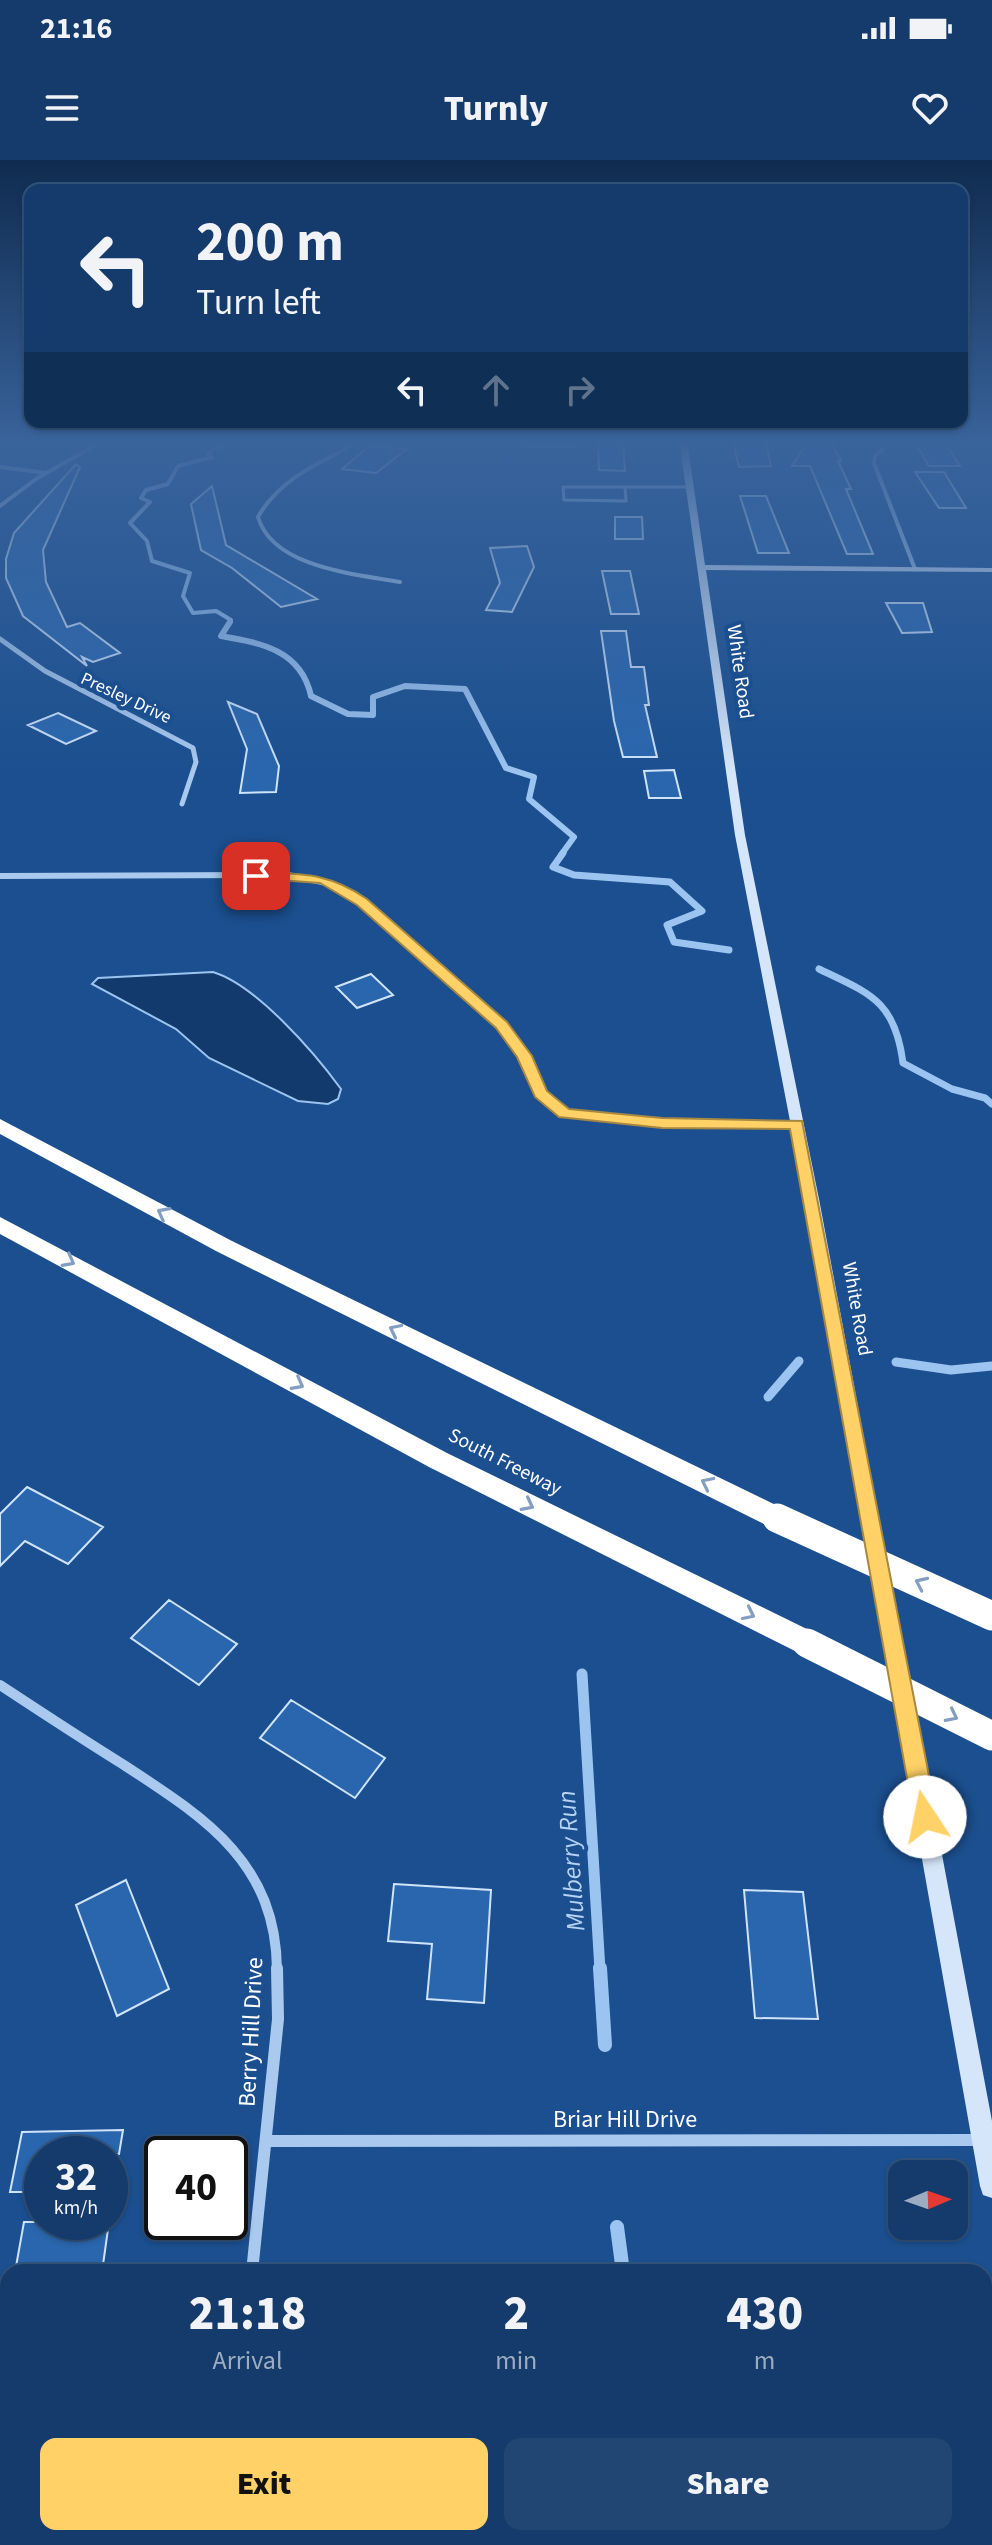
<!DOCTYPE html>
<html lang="en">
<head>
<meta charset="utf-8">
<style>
  body { margin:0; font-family:"Source Sans 3",sans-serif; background:#214673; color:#f1f3f6; height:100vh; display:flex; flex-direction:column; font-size:30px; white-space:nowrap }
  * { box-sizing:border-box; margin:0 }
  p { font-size:26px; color:#9dadc1 }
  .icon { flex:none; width:44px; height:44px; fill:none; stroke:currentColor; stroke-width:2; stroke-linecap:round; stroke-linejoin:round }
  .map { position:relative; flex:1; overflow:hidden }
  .panel { position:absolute; left:0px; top:2104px; width:992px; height:282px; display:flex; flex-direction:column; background:#143b6b; border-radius:24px 24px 0 0; box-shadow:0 2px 6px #0004,0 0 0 2px #33557e }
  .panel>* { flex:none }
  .top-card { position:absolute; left:24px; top:24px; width:944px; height:244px; border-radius:16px; box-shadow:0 2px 6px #0004,0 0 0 2px #33557e; background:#143b6b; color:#f1f3f6; overflow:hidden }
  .needle { width:52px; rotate:88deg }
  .buttons { position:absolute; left:888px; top:2000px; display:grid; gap:16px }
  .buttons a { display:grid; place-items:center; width:80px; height:80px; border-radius:16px; background:#143b6b; box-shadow:0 2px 6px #0004,0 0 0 2px #33557e; font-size:40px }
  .speed { position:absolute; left:24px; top:1976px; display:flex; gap:16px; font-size:40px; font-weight:700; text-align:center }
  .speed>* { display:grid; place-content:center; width:104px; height:104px; border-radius:50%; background:#143b6b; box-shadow:0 2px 6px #0004,0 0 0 2px #33557e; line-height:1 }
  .speed small { font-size:20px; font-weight:400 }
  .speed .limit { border:4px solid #111; border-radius:12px; background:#fff; color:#111 }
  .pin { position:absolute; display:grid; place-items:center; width:68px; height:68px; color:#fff; margin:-34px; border-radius:16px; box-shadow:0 4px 12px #0006 }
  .me { position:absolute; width:88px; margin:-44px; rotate:349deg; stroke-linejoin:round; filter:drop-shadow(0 0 6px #0008) }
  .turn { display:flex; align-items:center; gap:28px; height:168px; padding:0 40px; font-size:36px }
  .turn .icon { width:104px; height:104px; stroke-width:2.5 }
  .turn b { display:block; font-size:56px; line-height:68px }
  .lanes { display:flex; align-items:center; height:76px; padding:0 40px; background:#0003; justify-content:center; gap:40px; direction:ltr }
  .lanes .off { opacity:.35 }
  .eta { display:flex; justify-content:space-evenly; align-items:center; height:136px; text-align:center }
  .eta b { font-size:48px; font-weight:800; line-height:56px }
  .primary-button { display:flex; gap:16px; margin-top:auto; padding:16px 40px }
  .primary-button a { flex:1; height:92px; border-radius:16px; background:#ffd166; color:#111; font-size:32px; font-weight:800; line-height:92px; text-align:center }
  .primary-button a+a { background:#214673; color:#f1f3f6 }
  .status { display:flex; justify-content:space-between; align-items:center; height:56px; padding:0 40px; background:#143b6b; direction:ltr }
  .status svg { height:22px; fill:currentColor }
  header { display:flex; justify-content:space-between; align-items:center; height:104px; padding:0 40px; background:#143b6b; font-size:36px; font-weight:800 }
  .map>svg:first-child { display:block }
  .water { fill:#123a6d; stroke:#9cc4f0; stroke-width:2 }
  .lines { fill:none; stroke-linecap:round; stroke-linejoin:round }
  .stream-far5 { stroke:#9cc4f0; stroke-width:4 }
  .stream-far4 { stroke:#9cc4f0; stroke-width:6 }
  .stream-far3 { stroke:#9cc4f0; stroke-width:7 }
  .stream-far2 { stroke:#9cc4f0; stroke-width:9 }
  .stream-far1 { stroke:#9cc4f0; stroke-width:11 }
  .stream { stroke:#9cc4f0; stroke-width:14 }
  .building { fill:#2a66ad; stroke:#cfe3fa; stroke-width:2 }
  .lane { stroke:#a9c9ee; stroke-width:3 }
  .street-far4 { stroke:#a9c9ee; stroke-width:4 }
  .street-far3 { stroke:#a9c9ee; stroke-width:5 }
  .street-far2 { stroke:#a9c9ee; stroke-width:6 }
  .street-far1 { stroke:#a9c9ee; stroke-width:10 }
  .street { stroke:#a9c9ee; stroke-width:12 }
  .secondary { fill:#d6e6fa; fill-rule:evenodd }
  .highway { fill:#fff; fill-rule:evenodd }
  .highway-bridge { stroke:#fff; stroke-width:29 }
  .oneway { stroke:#829ec1 }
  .route { fill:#ffd166; stroke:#a68842; stroke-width:2 }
  .labels { text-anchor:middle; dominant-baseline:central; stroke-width:8; stroke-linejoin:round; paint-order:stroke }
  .far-street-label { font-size:18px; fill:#fff; stroke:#1b4f8f }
  .street-label { font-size:20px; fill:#fff; stroke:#1b4f8f }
  .near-street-label { font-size:24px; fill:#fff; stroke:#1b4f8f }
  .near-water-label { font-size:26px; font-style:italic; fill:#b5d3f5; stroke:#1b4f8f }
</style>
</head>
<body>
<div class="status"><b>21:16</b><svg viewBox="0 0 49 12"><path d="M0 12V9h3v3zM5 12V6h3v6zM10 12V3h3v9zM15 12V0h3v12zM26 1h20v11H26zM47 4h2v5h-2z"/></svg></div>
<header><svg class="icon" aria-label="menu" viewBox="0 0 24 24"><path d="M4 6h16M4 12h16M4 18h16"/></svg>Turnly<svg class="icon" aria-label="heart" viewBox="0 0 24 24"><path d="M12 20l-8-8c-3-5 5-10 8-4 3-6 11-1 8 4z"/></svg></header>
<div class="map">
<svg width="992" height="2385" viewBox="0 0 992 2385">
  <rect width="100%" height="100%" fill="#1b4f8f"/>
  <!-- water -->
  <path class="water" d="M213,812c43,13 101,80 128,117l-3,10 -10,5 -30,-3 -89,-43 -33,-29 -84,-45 6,-6z"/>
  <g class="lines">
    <!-- stream-far5 -->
    <path class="stream-far5" d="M228,464l3,-4 -15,-9 -23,2 -10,-17 7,-23 -38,-12 -5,-20 -17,-18 20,-21 -9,-4 5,-8 22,-6 10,-18 34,-9 -4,-3 6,-6 30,-9"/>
    <!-- stream-far4 -->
    <path class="stream-far4" d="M230,462l-9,14c40,7 80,14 90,60l37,18 25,1v-18l32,-11 60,3 41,79 28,9 -5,22 45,38 -13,18"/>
    <!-- stream-far3 -->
    <path class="stream-far3" d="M563,693l-10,14 21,8 96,7 32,29 -35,14 7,17 55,8
      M819,809c52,25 76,32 84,94l49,26 33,9 7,6"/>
    <!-- stream-far2 -->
    <path class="stream-far2" d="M896,1202l55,8 41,-4
      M768,1237l31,-36"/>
    <!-- stream-far1 -->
    <path class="stream-far1" d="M582,1514l18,296"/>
    <!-- stream -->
    <path class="stream" d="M600,1808l5,77
      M617,2067l6,45
      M659,2378l1,7"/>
  </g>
  <!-- building -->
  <path class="building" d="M732,279h33l6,27 -32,1z
    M804,279h25l12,22h-3l13,28h-5l27,65h-26l-37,-88h-18l14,-22z
    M913,279h30l17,27h-31z
    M598,283h25l2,28 -26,-1z
    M370,285l28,4h9l-31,24 -34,-4z
    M76,304l4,3 -37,83 3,32 21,45 13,-4 40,30 -27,9 -11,-5 5,9 -64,-50 -17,-38v-19l8,-26z
    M915,312h29l22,36h-27z
    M212,326l14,59 91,54 -36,8 -49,-39 -31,-18 -10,-46z
    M740,336h26l23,57h-31z
    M615,357h27l1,22h-28z
    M527,386l7,21 -22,45 -26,-2 14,-27 -10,-35z
    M602,411h28l9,43h-28z
    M886,443h37l9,29 -30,1z
    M601,471h25l5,36h13l5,38h-4l12,52h-34l-9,-36z
    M228,542l29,12 22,52 -3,26 -36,1 7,-44z
    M58,553l38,18 -30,13 -38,-19z
    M674,610l7,28h-32l-5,-27z
    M371,814l22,21 -36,13 -21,-21z
    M27,1327l76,40 -35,37 -43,-23 -25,25v-52z
    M169,1440l68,44 -38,41 -68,-47z
    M291,1540l94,58 -30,40 -95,-60z
    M126,1720l43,109 -52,27 -41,-111z
    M394,1724l97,6 -7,113 -57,-4 5,-55 -44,-3z
    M744,1730l59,2 15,127 -63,-1z
    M123,1970l-4,24h-77v38h-32l12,-60z
    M24,2062h85l-7,50h-87z"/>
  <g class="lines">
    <!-- lane -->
    <path class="lane" d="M516,279l-1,6 60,1 8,-7
      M563,327h62l1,14 -62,-1z
      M625,327h65"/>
    <!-- street-far4 -->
    <path class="street-far4" d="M364,279c-39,22 -83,37 -106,78 15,51 98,57 142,65
      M883,289l-8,7 -1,7 41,106
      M0,307l47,6
      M0,346l36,-27 70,-40"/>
    <!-- street-far3 -->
    <path class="street-far3" d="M0,479l45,32 148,77 3,14 -14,42"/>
    <!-- street-far2 -->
    <path class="street-far2" d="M0,716l288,-1 39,8 35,19 139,123 23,31 16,37 25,20 97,10 135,2"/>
    <!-- street-far1 -->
    <path class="street-far1" d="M0,1525c41,27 82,54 124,80 81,53 152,97 153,205"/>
    <!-- street -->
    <path class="street" d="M267,1981l715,-1
      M252,2112l26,-253 -1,-51
      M223,2385l1,-7"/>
    <!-- secondary -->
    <path class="secondary" d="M679,279h8l18,126 287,3v4l-286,-2 39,265 74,364 173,922v77l-9,-3 -3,-9 -175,-987 -70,-364z"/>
    <!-- highway -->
    <path class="highway" d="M0,959l232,122 554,269 4,8 -4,8 -9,3 -9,-3 -552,-275 -216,-117z
      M0,1057l447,236 370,181 4,9 -4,9 -10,3 -10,-3 -368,-185 -429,-233z"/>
    <!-- highway-bridge -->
    <path class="highway-bridge" d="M777,1358l215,98
      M807,1483l185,93"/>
  </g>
  <!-- one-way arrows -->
  <defs><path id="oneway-chevron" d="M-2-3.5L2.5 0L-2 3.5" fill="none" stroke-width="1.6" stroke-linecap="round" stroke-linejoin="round" transform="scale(2)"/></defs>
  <g class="oneway">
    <use href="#oneway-chevron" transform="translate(163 1053) rotate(-152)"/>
    <use href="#oneway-chevron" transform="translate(69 1101) rotate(28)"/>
    <use href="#oneway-chevron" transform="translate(395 1170) rotate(-154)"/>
    <use href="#oneway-chevron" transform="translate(298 1224) rotate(28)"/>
    <use href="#oneway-chevron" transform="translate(707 1323) rotate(-154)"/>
    <use href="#oneway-chevron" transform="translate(528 1345) rotate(27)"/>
    <use href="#oneway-chevron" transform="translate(921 1423) rotate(-155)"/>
    <use href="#oneway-chevron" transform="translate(749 1454) rotate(26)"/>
    <use href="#oneway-chevron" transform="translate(952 1556) rotate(27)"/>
  </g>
  <!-- sky -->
  <linearGradient id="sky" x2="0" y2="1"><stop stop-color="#0f2b4f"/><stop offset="0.46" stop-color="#39639b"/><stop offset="1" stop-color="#39639b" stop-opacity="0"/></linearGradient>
  <rect width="992" height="613" fill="url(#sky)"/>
  <!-- route -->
  <path class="route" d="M256,712c45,2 72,0 111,27l140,123 25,34 15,35 22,18 93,9 140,3 135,696 -3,8 -9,3 -8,-3 -3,-8 -124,-688 -128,-1 -103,-11 -24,-20 -18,-40 -21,-29 -139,-123 -37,-22 -69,-5 -2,-2z"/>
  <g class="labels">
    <!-- far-street labels -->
    <g class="far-street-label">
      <text transform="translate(126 538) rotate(25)">Presley Drive</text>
    </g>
    <!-- street labels -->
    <g class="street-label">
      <text transform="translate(740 512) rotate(82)">White Road</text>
      <text transform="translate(857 1149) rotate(80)">White Road</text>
      <text transform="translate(505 1302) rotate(27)">South Freeway</text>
    </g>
    <!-- near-street labels -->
    <g class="near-street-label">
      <text transform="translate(251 1872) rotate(-87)">Berry Hill Drive</text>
      <text x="625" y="1959">Briar Hill Drive</text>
    </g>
    <!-- near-water labels -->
    <g class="near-water-label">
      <text transform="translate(571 1701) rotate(-94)">Mulberry Run</text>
    </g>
  </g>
</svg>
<div class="buttons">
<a><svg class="needle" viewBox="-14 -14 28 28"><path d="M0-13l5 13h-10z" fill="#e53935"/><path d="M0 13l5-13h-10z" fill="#9dadc1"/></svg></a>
</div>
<div class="speed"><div>32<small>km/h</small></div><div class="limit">40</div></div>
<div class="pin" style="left:256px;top:716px;background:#d93025"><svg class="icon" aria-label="arrive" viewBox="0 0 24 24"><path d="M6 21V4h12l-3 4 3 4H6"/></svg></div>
<svg class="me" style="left:925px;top:1657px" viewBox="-20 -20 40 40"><circle r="19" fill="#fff"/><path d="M0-13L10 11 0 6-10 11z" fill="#ffd166"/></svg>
<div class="top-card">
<div class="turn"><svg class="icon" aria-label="left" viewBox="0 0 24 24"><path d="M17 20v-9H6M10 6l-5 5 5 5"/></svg><div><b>200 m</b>Turn left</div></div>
<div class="lanes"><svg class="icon" aria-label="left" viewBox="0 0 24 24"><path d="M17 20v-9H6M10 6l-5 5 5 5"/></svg><svg class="icon off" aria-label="ahead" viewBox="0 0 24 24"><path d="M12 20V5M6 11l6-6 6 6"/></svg><svg class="icon off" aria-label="right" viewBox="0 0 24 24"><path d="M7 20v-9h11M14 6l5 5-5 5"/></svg></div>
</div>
<section class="panel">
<div class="eta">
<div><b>21:18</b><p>Arrival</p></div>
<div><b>2</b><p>min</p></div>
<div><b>430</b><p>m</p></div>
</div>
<div class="primary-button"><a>Exit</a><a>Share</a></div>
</section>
</div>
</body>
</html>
